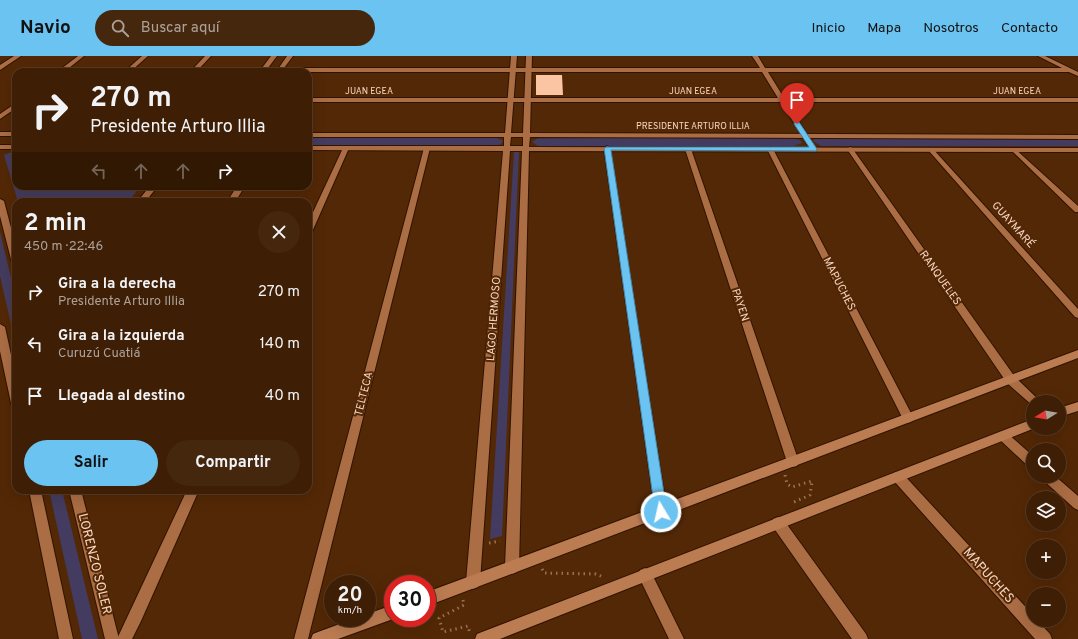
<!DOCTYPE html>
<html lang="es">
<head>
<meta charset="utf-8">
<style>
  body { margin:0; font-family:Overpass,sans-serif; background:#45270e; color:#f1f3f6; height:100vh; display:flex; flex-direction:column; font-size:15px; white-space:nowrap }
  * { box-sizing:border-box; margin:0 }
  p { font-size:13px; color:#ada29a }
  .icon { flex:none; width:22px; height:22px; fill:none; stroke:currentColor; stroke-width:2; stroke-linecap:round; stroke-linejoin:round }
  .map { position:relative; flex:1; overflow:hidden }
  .panel { position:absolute; left:12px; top:142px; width:300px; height:296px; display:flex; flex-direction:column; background:#3e1e04; border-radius:12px; box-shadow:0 4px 16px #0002,0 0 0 1px #573c26 }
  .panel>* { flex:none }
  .top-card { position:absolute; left:12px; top:12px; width:300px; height:122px; border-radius:12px; box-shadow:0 4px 16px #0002,0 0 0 1px #573c26; background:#3e1e04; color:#f1f3f6; overflow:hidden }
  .needle { width:26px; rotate:259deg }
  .controls { position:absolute; left:1026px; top:339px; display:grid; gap:8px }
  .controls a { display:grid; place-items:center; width:40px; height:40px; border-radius:50%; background:#3e1e04; box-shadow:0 4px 16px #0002,0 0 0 1px #573c26; font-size:20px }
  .speed { position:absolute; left:324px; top:519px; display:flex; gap:8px; font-size:20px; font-weight:700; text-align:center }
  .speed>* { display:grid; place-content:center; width:52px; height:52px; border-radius:50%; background:#3e1e04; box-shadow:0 4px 16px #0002,0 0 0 1px #573c26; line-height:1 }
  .speed small { font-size:10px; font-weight:400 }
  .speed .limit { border:6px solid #d22; background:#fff; color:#111 }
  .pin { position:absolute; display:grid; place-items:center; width:34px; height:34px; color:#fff; margin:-41px -17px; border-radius:50% 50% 50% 0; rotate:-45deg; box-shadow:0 0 4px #0007 }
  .pin .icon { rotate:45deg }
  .me { position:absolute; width:44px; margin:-22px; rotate:351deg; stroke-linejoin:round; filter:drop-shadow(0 0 3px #0008) }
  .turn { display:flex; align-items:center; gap:14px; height:84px; padding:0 12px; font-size:18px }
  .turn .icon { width:52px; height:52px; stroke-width:2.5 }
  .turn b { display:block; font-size:28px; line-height:34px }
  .lanes { display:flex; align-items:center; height:38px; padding:0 12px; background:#0003; justify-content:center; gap:20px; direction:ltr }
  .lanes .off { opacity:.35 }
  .round { display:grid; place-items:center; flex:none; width:42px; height:42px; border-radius:21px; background:#45270e }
  .headline { display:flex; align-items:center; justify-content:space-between; height:68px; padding:0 12px }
  h1 { font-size:24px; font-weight:700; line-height:30px }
  .primary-button { display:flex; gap:8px; margin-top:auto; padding:8px 12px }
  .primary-button a { flex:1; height:46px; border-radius:24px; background:#6ac3f1; color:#111; font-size:16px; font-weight:700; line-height:46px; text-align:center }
  .primary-button a+a { background:#45270e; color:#f1f3f6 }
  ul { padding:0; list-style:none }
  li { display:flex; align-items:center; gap:12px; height:52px; padding:0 12px }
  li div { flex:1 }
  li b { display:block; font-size:15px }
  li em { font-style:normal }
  header { display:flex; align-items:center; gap:24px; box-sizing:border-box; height:56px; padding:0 20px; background:#6ac3f1; color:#111 }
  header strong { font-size:19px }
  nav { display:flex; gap:22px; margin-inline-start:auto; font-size:14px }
  .search { width:280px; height:36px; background:#45270e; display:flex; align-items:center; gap:10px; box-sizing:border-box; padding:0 14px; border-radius:22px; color:#ada29a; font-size:15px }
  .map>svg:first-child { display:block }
  .green { fill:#443c60 }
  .building { fill:#fbc4a2 }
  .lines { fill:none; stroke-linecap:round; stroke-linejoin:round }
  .minor-casing { stroke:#311300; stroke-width:2 }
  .tertiary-casing { stroke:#311300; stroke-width:2 }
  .secondary-casing { stroke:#311300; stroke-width:2 }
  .path { stroke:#997154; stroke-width:3; stroke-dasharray:1.5 4; stroke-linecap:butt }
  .minor { fill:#ab6d44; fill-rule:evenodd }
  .tertiary { fill:#ab6d44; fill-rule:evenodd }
  .secondary { fill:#bc7c52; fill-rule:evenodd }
  .route { fill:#6ac3f1; stroke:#457f9d }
  .labels { text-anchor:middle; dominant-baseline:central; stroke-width:4; stroke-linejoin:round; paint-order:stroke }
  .far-street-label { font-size:9px; fill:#f9d6c1; stroke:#532806 }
  .street-label { font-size:11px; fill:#f9d6c1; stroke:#532806 }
  .near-street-label { font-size:13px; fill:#f9d6c1; stroke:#532806 }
</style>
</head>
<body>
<header>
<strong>Navio</strong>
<div class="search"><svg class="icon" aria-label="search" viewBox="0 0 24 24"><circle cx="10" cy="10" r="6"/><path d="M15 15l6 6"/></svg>Buscar aquí</div>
<nav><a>Inicio</a><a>Mapa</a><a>Nosotros</a><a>Contacto</a></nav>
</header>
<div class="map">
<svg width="1078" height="583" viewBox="0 0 1078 583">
  <rect width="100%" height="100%" fill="#532806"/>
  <!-- green -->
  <path class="green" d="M308,82h189l6,3 -2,3 -5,2 -188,-1z
    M538,82h255l7,2 2,3 -9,3h-255l-6,-4z
    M815,82l263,1v7h-257l-8,-5z
    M514,96h5l-17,384 -12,3z
    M9,97h7v33h125l-13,16h-110l-14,-47z
    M0,176l16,66v48l-16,-70z
    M49,434h13l36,149h-16z"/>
  <!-- building -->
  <path class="building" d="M536,19h26l1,20h-27z"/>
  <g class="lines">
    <defs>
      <path id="minor" d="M14,0h7l-21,14v-5z
        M78,0h6l-20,16h-7z
        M142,0h6l-18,16h-6z
        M205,0h6l-15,16h-6z
        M271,0h6l-12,16h-6z
        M287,0h6l-9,12h476l-8,-12h6l7,12h297l-24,-12h7l33,16v4l-9,-4h-301l16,26h294v4h-291l29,47 -3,2 -3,-2 -29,-47h-473v-4h470l-16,-26h-486z
        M16,47v5l-16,11v-5z
        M346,90l3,2 -37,84 -4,2v-11l35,-75z
        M427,90l3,2 -122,491h-14l130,-491z
        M607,90l3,2 57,364 -2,4 -4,2 -4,-2 -2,-4 -51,-364z
        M688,91l3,2 108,313 -2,4 -4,1 -4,-1 -2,-4 -102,-313z
        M770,91l3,2 139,266 2,3 -2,3 -4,2 -4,-2 -137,-272z
        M850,91l2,1 163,229 26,25h-8l-1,3 -25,-22 -160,-234z
        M931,92l2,1 145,160v9l-3,-1 -146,-166 -1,-1z
        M1014,92l64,58v6h-3l-63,-61 -1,-1z
        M150,130h8l-13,16h-8z
        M237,130h8l-10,16h-8z
        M1003,375l4,2 26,23v12l-4,-1 -30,-28 -2,-3 2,-3z
        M898,416l4,1 131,142v5h4l13,14 2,5h-17l-141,-158 -2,-4 2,-4z
        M1041,420h14l23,20v14l-4,-2 -31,-28z
        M187,434h12l-58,131 -9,18h-15z
        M778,461l5,2 83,115 2,5h-16l-79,-112 -1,-4 1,-4z
        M645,512l5,2 34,69h-15l-31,-64 2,-5z"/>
      <path id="tertiary" d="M511,0h6l-6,77h12l3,-77h6l-2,77 548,2v4l-548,-2 -1,10 549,1v4l-549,-1 -10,416 -2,5 -5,2 -5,-2 -2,-5 17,-416h-12l-30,431 -2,5 -5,2 -5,-2 -2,-5 37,-431 -195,-1v-4h196v-9h-196v-4h197zM511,81h12v9h-13z
        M0,76h16v4h-16z
        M0,89h16v4h-16z
        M0,143l4,2 12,46v19l-4,-3 -12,-47z
        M0,268l5,3 11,51v29l-4,-1 -1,-3 -11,-52z
        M29,434h12l32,149h-14z
        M69,434h12l38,149h-14z"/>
      <path id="secondary" d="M1078,294v8l-651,248v-14z
        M1078,346v9l-19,6v-9z
        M1033,363v9h2l-535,211h-25l2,-5 5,-2z
        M393,549v13h3l-3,1 -55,20h-27l2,-5 5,-2 38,-14h11v-4z"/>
    </defs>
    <!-- minor casing -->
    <use href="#minor" class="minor-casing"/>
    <!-- tertiary casing -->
    <use href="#tertiary" class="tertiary-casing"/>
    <!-- secondary casing -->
    <use href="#secondary" class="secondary-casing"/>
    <!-- path -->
    <path class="path" d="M785,419l2,9 5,3 20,-6 -2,14 -18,8
      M489,487l11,-2
      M542,513l2,4 52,1 7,3
      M463,544l1,5 -25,13 4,14 25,-6 2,8"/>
    <!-- minor -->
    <use href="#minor" class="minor"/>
    <!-- tertiary -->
    <use href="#tertiary" class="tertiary"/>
    <!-- secondary -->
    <use href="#secondary" class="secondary"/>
  </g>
  <!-- route -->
  <path class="route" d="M795,66h4l18,27 -1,2 -205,-1 56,362 -2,3 -4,2 -4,-2 -2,-3 -51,-364 3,-1h202l-15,-23z"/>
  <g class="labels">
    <!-- far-street labels -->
    <g class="far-street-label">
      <text x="369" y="35">JUAN EGEA</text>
      <text x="693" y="35">JUAN EGEA</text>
      <text x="1017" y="35">JUAN EGEA</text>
      <text x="693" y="70">PRESIDENTE ARTURO ILLIA</text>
    </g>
    <!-- street labels -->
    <g class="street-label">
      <text transform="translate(1013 169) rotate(48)">GUAYMARÉ</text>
      <text transform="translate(940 222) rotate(55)">RANQUELES</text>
      <text transform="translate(839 228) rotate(63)">MAPUCHES</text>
      <text transform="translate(740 249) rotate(72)">PAYEN</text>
      <text transform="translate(494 263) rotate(-86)">LAGO HERMOSO</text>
      <text transform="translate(364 338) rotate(-76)">TELTECA</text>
    </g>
    <!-- near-street labels -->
    <g class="near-street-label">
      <text transform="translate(94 508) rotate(76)">LORENZO SOLER</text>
      <text transform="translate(988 520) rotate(48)">MAPUCHES</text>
    </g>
  </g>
</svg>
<div class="controls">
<a><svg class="needle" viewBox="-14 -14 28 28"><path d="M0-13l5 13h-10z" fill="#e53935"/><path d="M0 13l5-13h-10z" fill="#ada29a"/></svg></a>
<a><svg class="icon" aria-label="search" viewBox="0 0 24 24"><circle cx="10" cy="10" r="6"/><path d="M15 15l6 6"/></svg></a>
<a><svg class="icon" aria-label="layers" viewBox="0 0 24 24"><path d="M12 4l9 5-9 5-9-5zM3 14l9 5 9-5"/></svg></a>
<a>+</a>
<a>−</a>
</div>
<div class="speed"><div>20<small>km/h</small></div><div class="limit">30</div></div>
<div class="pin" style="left:797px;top:68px;background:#d93025"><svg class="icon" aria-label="arrive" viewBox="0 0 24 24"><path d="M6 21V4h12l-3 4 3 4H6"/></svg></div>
<svg class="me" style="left:661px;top:456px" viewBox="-20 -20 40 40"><circle r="17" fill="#6ac3f1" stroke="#fff" stroke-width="3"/><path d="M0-11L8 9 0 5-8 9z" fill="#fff"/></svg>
<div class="top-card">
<div class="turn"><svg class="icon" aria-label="right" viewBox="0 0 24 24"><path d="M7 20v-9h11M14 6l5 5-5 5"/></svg><div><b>270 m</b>Presidente Arturo Illia</div></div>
<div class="lanes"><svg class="icon off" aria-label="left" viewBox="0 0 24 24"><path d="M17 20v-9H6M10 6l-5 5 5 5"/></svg><svg class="icon off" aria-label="ahead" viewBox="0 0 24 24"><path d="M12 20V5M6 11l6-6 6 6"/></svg><svg class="icon off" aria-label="ahead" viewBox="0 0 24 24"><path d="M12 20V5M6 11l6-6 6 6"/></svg><svg class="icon" aria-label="right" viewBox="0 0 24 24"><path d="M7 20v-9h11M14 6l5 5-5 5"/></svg></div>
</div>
<section class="panel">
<div class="headline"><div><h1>2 min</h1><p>450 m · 22:46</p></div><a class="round"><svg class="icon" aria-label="close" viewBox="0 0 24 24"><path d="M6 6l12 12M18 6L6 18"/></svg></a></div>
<ul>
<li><svg class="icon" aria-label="right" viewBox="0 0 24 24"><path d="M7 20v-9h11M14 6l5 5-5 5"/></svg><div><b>Gira a la derecha</b><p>Presidente Arturo Illia</p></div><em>270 m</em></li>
<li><svg class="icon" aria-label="left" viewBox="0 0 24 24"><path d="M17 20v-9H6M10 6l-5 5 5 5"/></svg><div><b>Gira a la izquierda</b><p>Curuzú Cuatiá</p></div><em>140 m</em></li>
<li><svg class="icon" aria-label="arrive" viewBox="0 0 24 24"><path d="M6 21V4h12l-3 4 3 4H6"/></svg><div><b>Llegada al destino</b></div><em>40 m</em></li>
</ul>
<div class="primary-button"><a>Salir</a><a>Compartir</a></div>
</section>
</div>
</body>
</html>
